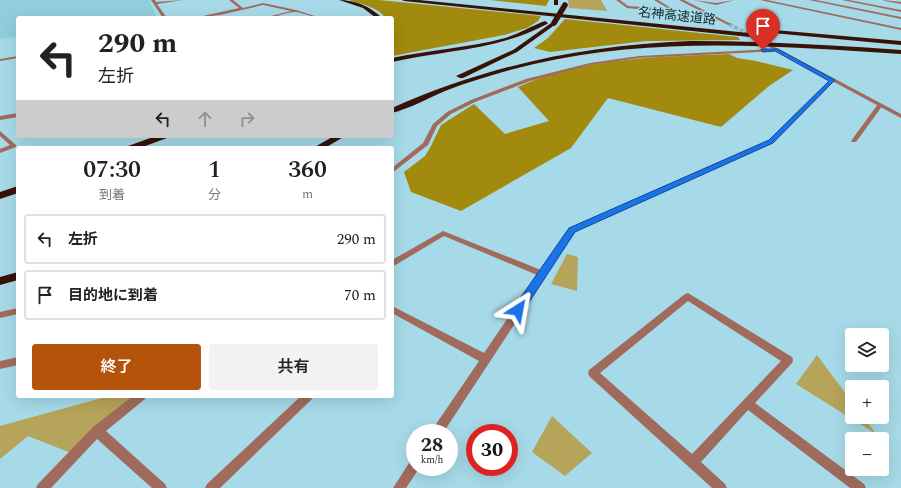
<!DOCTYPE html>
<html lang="ja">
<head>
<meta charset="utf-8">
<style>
  body { margin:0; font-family:Spectral,"Noto Sans JP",serif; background:#f2f2f2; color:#222; height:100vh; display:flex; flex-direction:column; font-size:15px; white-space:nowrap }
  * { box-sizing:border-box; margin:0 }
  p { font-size:13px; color:#767676 }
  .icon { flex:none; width:22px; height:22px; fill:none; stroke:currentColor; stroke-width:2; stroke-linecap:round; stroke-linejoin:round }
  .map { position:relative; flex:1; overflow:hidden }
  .panel { position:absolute; left:16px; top:146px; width:378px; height:252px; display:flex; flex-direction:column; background:#fff; border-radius:4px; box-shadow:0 4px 16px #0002 }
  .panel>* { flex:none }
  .top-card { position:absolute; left:16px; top:16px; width:378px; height:122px; border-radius:4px; box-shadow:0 4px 16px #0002; background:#fff; color:#222; overflow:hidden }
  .controls { position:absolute; left:845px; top:328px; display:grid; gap:8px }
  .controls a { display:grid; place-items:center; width:44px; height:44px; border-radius:4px; background:#fff; box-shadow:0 4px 16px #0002; font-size:20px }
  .speed { position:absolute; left:406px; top:424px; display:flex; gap:8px; font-size:20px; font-weight:700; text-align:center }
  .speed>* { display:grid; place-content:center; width:52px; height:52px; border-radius:50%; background:#fff; box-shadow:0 4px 16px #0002; line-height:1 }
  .speed small { font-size:10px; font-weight:400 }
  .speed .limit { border:6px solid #d22; background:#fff; color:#111 }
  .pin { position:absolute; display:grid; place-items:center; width:34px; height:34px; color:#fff; margin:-41px -17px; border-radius:50% 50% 50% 0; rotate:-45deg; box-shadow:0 0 4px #0007 }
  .pin .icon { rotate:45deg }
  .me { position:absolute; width:44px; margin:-22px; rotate:34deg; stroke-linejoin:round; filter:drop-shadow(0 0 3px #0008) }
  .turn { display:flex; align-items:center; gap:14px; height:84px; padding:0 16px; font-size:18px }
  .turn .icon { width:52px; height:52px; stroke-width:2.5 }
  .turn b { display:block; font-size:28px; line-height:34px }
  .lanes { display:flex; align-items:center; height:38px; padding:0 16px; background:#0003; justify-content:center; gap:20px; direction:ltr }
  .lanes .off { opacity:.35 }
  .eta { display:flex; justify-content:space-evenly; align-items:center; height:68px; text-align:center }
  .eta b { font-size:24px; font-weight:600; line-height:28px }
  .cta { display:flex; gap:8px; margin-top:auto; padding:8px 16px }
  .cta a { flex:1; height:46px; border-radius:4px; background:#b45309; color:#fff; font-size:16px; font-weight:600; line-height:46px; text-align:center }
  .cta a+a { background:#f2f2f2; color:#222 }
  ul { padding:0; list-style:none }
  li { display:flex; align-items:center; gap:12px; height:50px; margin:0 8px 6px; padding:0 8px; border:2px solid #e0e0e0; border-radius:4px }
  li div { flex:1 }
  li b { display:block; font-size:15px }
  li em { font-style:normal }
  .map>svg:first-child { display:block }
  .built { fill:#90cede }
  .green { fill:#b5a459 }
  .forest { fill:#a18a0d }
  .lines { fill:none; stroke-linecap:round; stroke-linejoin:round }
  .tertiary-tunnel { stroke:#89b6c3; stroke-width:4; stroke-dasharray:4 2; stroke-linecap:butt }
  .minor { fill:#a06b5c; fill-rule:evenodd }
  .tertiary { fill:#a06b5c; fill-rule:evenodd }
  .motorway { fill:#391207; fill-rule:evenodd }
  .motorway-bridge { stroke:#391207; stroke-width:5.5 }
  .route { fill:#1a73e8; stroke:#114b97 }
  .labels { text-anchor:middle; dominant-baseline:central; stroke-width:3; stroke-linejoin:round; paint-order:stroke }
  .far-street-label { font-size:13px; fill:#13282e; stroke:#a6dae8 }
</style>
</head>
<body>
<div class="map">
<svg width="901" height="488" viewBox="0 0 901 488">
  <rect width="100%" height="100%" fill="#a6dae8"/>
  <!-- built -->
  <path class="built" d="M0,0h149l8,18h-139v19l-18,2z"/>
  <!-- green -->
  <path class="green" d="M568,0h33l6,11 -38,-3z
    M567,254l11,3 -1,34 -26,-7z
    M817,355l35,47v15h12l12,17 -80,-50z
    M109,396h24l-62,57 -43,-17 -28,23v-33z
    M552,416l40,37 -27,23 -33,-24z"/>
  <!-- forest -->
  <path class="forest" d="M349,0h30l162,16 -3,5 -11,7 -23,7 -112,21v-38h-6c-9,-11 -24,-14 -37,-18z
    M490,0h59l-3,6z
    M565,19l173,18 2,3 -94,1 -96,11 -16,-4 14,-10z
    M729,54l8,4 19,3 37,9 -24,16 -48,41 -113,-29 -37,50 -110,63 -50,-19 -7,-20 21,-16 6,-10 10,-21 33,-21 31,30 44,-13 -31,-34c65,-30 141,-30 211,-33z"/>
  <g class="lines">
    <!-- tertiary-tunnel -->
    <path class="tertiary-tunnel" d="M729,24l41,22"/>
    <!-- minor -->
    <path class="minor" d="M151,0h4l1,2 27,-2 -26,4 10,14h-4z
      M229,0h4l10,8 20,-5 33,7 25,8c-8,0 -21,-7 -27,-6 -10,1 -20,6 -31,6l28,-7 -28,-6 -43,10 -26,3 45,-10z
      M616,0h4l8,6 41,3 -15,-9h4l16,10 -8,2 -39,-4z
      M679,0h5l47,24 -3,1z
      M693,0l23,3 19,-3 -19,5z
      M760,0h7l134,28v2z
      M809,0h7l85,17v2z
      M842,0h7l52,10v2z
      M883,0l18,2v2l-16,-3z
      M776,49h2v2l-139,7 -49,7 -60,16 -55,21 -24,12 -14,12 -9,19 -36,28v-5l31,-25 10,-19 14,-12 24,-12 55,-21 64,-16 49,-7z
      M18,56v2l-18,3v-2z
      M830,80l4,1 -61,61 -198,90 -132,201h-13l49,-72 -87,-48v-7l92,47 53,-78 -93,-39 -52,31v-7l51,-29 98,39 28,-42 200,-88z
      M878,104l5,1 -27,37h-4l-1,-1z
      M18,113v4l-18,3v-4z
      M0,131l16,14v2l-16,6v-4l10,-4 -10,-9z
      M688,293l104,64 1,3 -1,3 -37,40 109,81 2,4h-16l-102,-78 -47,52 24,22 2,4h-15l-123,-112 -1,-3 1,-3 96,-76zM688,301l93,60 -89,93 -92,-81z
      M18,308v6l-18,4v-6z
      M18,357v8l-18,4v-8z
      M133,396h13l-1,3 -39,32 59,53 2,4h-15l-55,-49 -46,49h-15l2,-4 55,-57z
      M301,396h12l-1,3 -92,89h-15l2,-4z
      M415,458v9h5l-14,21h-13l18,-28z"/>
    <!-- tertiary -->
    <path class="tertiary" d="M769,45h2l130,69v4l-132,-71z"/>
    <!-- motorway -->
    <path class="motorway" d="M339,0c16,0 31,6 43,18h-6l-13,-10z
      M402,0h17l351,35 3,2 -3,2 -366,-38z
      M554,0h4v5h-4z
      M545,21l3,2 -1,1c-48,26 -102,26 -155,38v-4c37,-8 76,-10 113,-20 14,-4 26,-12 40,-17z
      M554,21l3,2 -1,1 -39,28 -54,26h-3l-4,-2 57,-26z
      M763,29l138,12v4l-140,-13v-2z
      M690,41c71,0 141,4 211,9v4c-123,-8 -246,-18 -367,10 -30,7 -60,16 -89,27 -16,7 -37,18 -53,22v-5c97,-43 193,-63 298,-67z
      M156,136h12l-1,2 -27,10h-14l2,-2z
      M334,136h11l-20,12h-12z
      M18,186v7l-18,6v-7z
      M18,272v8l-18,5v-8z"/>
    <!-- motorway-bridge -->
    <path class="motorway-bridge" d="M554,23l11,-18"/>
  </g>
  <!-- route -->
  <path class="route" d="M761,49h17l57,31 -62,63 -198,89 -53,81h-8l-1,-3 1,-3 55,-79 200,-88 60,-59 -54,-30 -12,1z"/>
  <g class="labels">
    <!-- far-street labels -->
    <g class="far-street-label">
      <text transform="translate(677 16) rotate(6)">名神高速道路</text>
    </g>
  </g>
</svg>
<div class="controls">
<a><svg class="icon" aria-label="layers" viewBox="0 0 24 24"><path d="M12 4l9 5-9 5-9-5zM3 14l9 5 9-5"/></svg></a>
<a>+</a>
<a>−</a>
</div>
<div class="speed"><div>28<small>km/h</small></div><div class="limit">30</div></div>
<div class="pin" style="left:763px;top:50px;background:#d93025"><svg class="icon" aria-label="arrive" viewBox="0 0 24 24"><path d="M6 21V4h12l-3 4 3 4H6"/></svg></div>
<svg class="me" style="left:518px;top:310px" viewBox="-20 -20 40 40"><path d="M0-17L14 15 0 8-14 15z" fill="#1a73e8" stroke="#fff" stroke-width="4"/></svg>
<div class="top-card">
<div class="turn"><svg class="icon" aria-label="left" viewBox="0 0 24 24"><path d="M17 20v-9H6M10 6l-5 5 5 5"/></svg><div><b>290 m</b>左折</div></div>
<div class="lanes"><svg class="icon" aria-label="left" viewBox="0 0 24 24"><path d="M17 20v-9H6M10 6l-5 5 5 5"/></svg><svg class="icon off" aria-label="ahead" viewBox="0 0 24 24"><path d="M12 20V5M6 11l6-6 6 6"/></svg><svg class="icon off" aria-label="right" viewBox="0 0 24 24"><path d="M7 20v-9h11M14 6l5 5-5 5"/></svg></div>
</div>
<section class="panel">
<div class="eta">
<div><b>07:30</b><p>到着</p></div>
<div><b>1</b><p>分</p></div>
<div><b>360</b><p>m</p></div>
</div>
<ul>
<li><svg class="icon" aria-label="left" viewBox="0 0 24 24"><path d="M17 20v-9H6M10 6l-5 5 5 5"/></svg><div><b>左折</b></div><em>290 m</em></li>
<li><svg class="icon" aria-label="arrive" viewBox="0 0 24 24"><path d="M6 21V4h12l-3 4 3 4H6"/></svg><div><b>目的地に到着</b></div><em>70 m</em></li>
</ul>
<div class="cta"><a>終了</a><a>共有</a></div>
</section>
</div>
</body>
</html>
